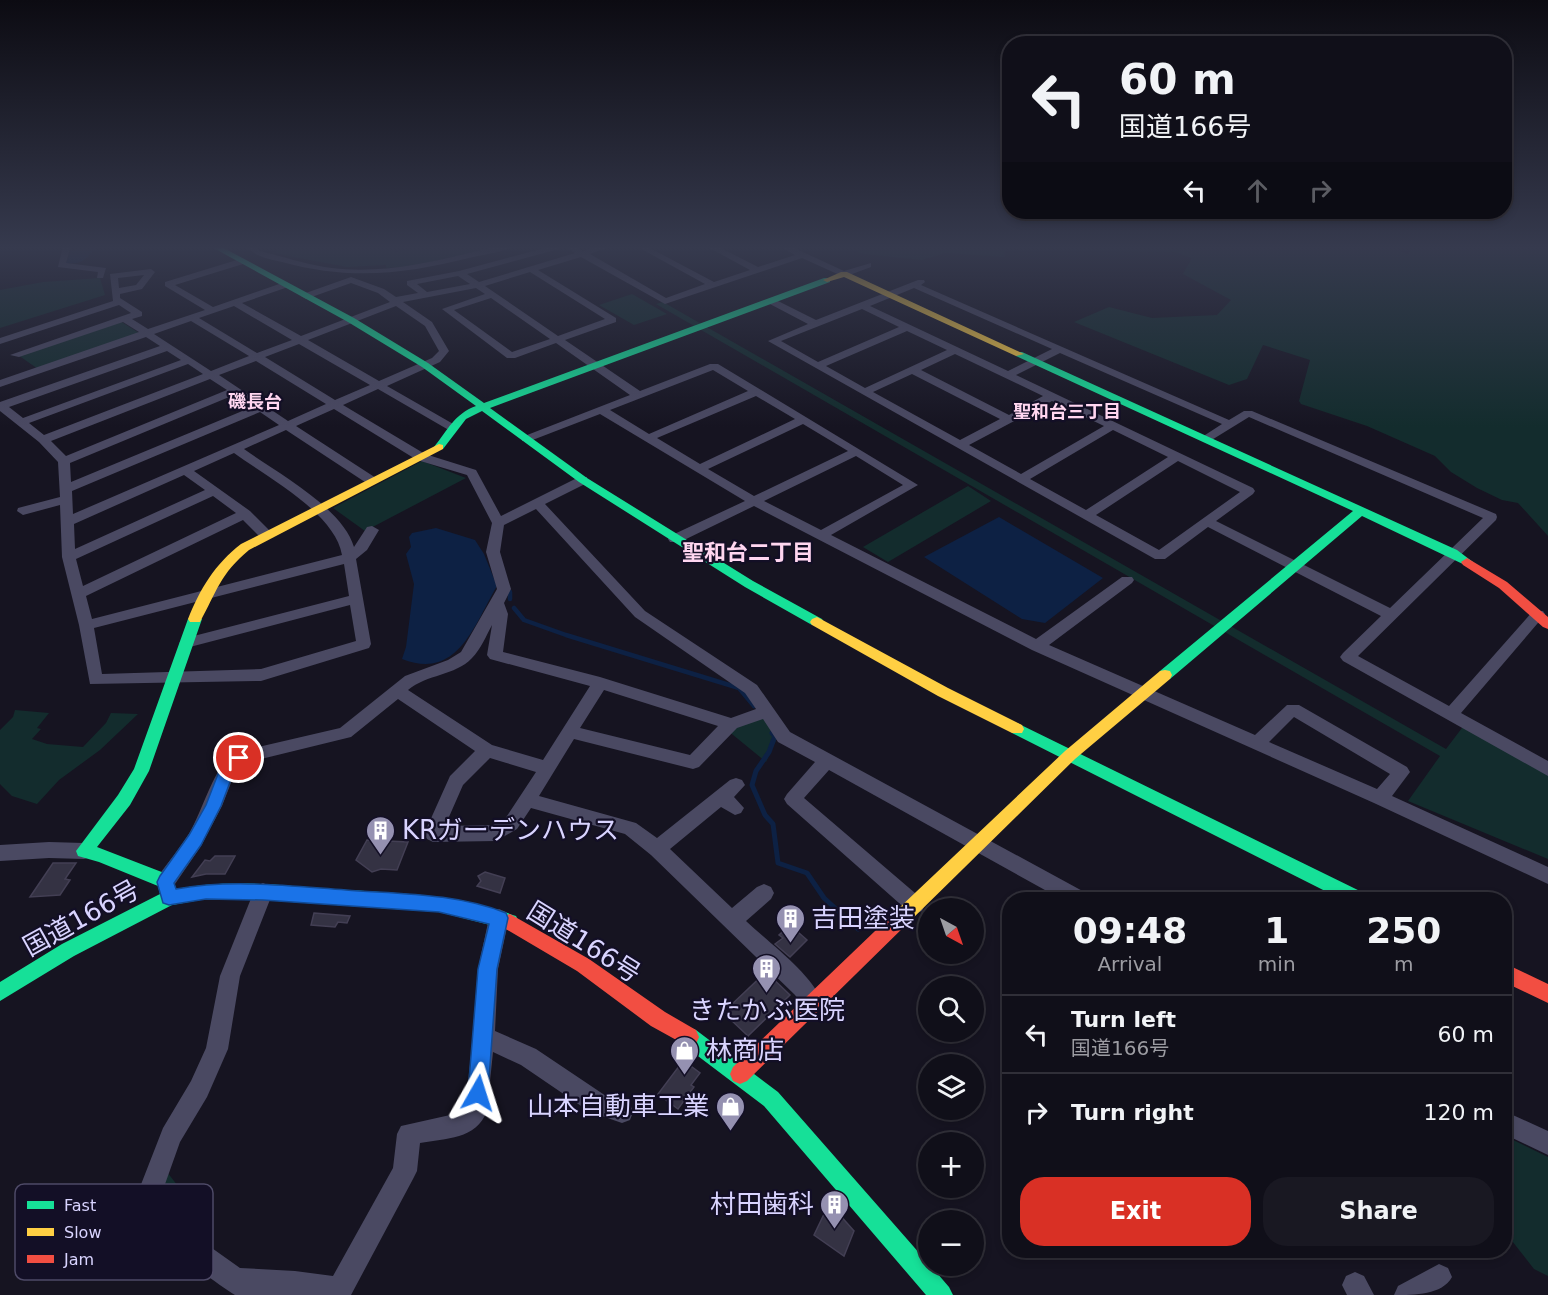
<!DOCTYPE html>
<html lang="en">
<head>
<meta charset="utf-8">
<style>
  body { margin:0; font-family:"DejaVu Sans","Noto Sans JP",sans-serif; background:#191822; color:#f1f3f6; height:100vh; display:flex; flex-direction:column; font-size:22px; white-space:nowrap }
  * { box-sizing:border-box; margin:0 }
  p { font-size:20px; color:#9c9ca2 }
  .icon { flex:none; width:33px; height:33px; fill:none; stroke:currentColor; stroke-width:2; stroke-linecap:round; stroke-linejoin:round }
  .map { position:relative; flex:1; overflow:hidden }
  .side { position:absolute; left:1002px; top:892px; width:510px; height:366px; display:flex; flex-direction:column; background:#100f19; border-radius:24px; box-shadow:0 3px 9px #0003,0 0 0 2px #302f38 }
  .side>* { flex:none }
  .banner { position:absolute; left:1002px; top:36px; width:510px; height:183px; border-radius:24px; box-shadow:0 3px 9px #0003,0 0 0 2px #302f38; background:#100f19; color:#f1f3f6; overflow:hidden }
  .needle { width:39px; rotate:140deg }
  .fabs { position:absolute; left:918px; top:898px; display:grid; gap:12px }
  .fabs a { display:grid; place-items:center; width:66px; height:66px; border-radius:50%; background:#100f19; box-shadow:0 3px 9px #0003,0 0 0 2px #302f38; font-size:30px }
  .pin { position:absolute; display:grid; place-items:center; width:51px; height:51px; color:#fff; margin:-26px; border:3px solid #fff; border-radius:50%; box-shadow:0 2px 6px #0007 }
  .me { position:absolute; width:66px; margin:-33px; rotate:6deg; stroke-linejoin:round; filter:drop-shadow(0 0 4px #0008) }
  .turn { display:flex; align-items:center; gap:21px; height:126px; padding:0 18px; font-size:27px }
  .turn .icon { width:78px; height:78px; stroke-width:2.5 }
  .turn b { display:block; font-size:42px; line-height:51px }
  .lanes { display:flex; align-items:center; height:57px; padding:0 18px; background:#0003; justify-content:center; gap:30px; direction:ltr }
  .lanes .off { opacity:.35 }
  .eta { display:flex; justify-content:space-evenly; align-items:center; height:102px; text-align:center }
  .eta b { font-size:36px; font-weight:700; line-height:42px }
  .action { display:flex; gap:12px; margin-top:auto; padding:12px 18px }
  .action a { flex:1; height:69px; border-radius:24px; background:#d93025; color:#fff; font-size:24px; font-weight:700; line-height:69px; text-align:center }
  .action a+a { background:#191822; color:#f1f3f6 }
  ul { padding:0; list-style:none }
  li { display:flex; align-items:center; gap:18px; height:78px; padding:0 18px; border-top:2px solid #302f38 }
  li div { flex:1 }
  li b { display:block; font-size:22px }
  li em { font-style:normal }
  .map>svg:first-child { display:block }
  .green { fill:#132c2d }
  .water { fill:#0d2144 }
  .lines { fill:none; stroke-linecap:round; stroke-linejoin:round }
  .stream-far1 { stroke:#0d2144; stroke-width:4.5 }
  .stream { stroke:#0d2144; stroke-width:5 }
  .building { fill:#343243; stroke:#433f54; stroke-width:1.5 }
  .street { fill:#4a4962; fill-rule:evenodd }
  .fast { fill:#16e098; fill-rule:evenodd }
  .slow { fill:#ffcf43; fill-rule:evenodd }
  .jam { fill:#f24e42; fill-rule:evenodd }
  .route { fill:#1a73e8; stroke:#114b97; stroke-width:1.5 }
  .labels { text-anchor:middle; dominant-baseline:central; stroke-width:4.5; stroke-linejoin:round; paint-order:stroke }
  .far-neighbourhood-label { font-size:18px; font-weight:bold; fill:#ffd6f0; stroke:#130f26 }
  .neighbourhood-label { font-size:22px; font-weight:bold; fill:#ffd6f0; stroke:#130f26 }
  .near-poi-label { font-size:26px; fill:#d9d4ff; stroke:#130f26; text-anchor:start }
  .near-street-label { font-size:26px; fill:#d9d4ff; stroke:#130f26 }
  .key { fill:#130f26; stroke:#4e4a67; stroke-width:1.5 }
  .key-label { font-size:16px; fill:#d9d4ff }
</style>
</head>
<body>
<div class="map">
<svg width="1548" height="1295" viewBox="0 0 1548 1295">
  <rect width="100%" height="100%" fill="#161421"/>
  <!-- green -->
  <path class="green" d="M284,246h130l-24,3 6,3 23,-6h82l-87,20 -28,2v-3l-39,2 -74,-14z
    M843,246h161l1,11 -60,-4 -23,7 -59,-6z
    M1052,246l288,2 46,-2 22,8 4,-6 -3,-2h139v290l-30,-33 -16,-3 -25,-12 -26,-16 -16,-16 -68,-30 -66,-22 -2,-3 11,-41 -47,-15 -16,34 -18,6 -155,-63 35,-15 43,11 65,-3 14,-15 -48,-26 9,-16 -16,-6 -94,-1z
    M100,278l5,17 -105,33v-38l43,-8z
    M632,294l35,20 -33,11 -35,-20z
    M663,302l783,447 19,-25 83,49v86l-140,-58 32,-45 -784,-452z
    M120,321l19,12 -101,36 -20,-14z
    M422,461l44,17 -101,53 -32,-23z
    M968,486l23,15 -103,61 -25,-15z
    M15,710l34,3 -12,15 4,1 -9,10 15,5 36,3 23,-24 5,-10 27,1 -38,36 -41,30 -22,24 -25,-8 -12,-12v-54l13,-13z
    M764,715l14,21 -12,26 -39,-32z
    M1505,1136l43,21v119l-14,-7 -29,-37z
    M167,1172l39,50 -10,15 -21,-19 -17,-21z"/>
  <!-- water -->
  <path class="water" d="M91,247l4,1c-9,12 -14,17 -29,15l5,-13z
    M999,517l104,61 -58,45 -23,-4 -98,-62z
    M436,528l39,12 9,14 13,32c-23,39 -39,95 -95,73l4,-12 8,-63 -8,-30 5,-7 -2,-10 3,-4z"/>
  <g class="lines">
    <!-- stream-far1 -->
    <path class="stream-far1" d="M510,592v7
      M514,608l10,12 42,15 173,53 15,18"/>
    <!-- stream -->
    <path class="stream" d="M772,733l3,3 -6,16 -13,19 -4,14 13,30 8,9 5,39 29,10 17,25 34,31"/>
  </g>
  <!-- building -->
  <path class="building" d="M367,840l41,2 -11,28 -16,-1 -9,3 -16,-12z
    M215,856h20l-10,18h-19l-14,3 13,-17 5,1z
    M53,863h23l-11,16 5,1 -10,15 -30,2z
    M485,872l20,6 -5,15 -23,-7 4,-5 -3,-5z
    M314,913l36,3 -3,7 -9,-1 -3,5 -24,-2z
    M790,925l17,15 -17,17 -15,-13 8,-6 -4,-3z
    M766,972l24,23 -42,41 -18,-17v-13z
    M680,1058l20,15 -9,12 3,2 -16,22 -20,-15 22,-29 -4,-3z
    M828,1206l11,8 15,17 -10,25 -30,-21z"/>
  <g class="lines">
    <!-- street -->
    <path class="street" d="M63,246h8l-5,17 40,5 -3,10h-6l1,-6 -40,-5z
      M246,246h9l5,5c24,6 48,14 72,17 56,7 112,-9 166,-22h14c-10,7 -27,8 -39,11 -69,17 -121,24 -191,5 -13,-3 -27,-5 -36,-16z
      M552,246h23l8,5 16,-5h13l-22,8 76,44 39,-14 -69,-38h10l68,36 36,-12 -44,-24h11l41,21 37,-12 -16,-9h11l54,25 27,-8v4l-27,10 -42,-19 -137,46 -84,-47 -43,13 78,48v4l-51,18 75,51 70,-27h8l200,121 -87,50 205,104 86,-62h10l2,3 -2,3 -83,62 206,90 32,-30h12l108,62 3,5 -18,24 156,71v17l-174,-81 -342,-153 -278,-144 -74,36h-10l-2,-3 2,-3 75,-35 -145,-87 -70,27h-8v-4l108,-42 -74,-52 -41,15h-8l-65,-49 43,-15 -9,-6 -73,14 29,20 17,29 -9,11 -53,24 68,39v4h-8l-69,-40 -35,16 82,49 51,16 25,46 78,-39h8v6l-42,21 100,107 112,74 33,47 298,162 3,6h-28l-234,-130 -25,28 118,101 3,6 -3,6 -7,3 -7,-3 -121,-107 -3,-5 3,-5 28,-32 -37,-20 -15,-23 -26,9 -38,39 -6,2 -119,-30 -35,57 97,27 21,15 73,-58 6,-2 6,2 3,5 -11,12 10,11 -3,5 -6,2 -14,-8 -51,42 62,59 25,-21 7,-3 7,3 3,6 -3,6 -25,22c23,22 65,52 77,82l-3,7 -7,3 -7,-3 -11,-15 -144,-140 -26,-21 -94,-26 -14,21 -21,12 -63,1 -6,-3 -3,-5 26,-58 25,-25 -77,-52 -47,38 -106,26 -9,7 -14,36 -21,40 -28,41 -7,2 -7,-2 -2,-6 2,-6c10,-14 22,-28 31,-43 13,-23 24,-64 43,-79l107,-25 65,-52 43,-16 13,-8 36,-63 -11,-37 6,-29 -25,-48 -50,-15 -83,-51 -38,17 80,52v6h-8l-82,-54 -42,19c32,23 98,58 110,98l13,-20 5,-1 7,4 -12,20 -11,9 15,85 -2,4 -108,33 -171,3 -11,-59 -17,-68 -2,-52 -37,10 -6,-4 1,-3 42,-11 -2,-35 -19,-20 -39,-31v-9l160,-56 -14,-9 -146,50v-7l139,-48 -16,-10 -104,35 -9,-2 121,-42 -12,-8 -119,39v-6l113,-37 -3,-27 41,-5 4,3 -13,17 -22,5v4l22,14v4l-10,3 16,10 57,-19 -40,-24v-4l75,-23 4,3 -1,2 -68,21 38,22 69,-24h6v4l-46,16 59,33 89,-34 -12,-9 -27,-10 -45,16 -5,-3 2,-2 48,-17 33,12 12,8 22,-4 -11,-8v-4l52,-10zM566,247l9,6 -96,29 -12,-8zM530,272l75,47 -47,17 -73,-50zM144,275l-8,10 -17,3 -1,-10zM458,276l12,8 -43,8 -10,-8zM491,298l59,41 -38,13 -58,-42zM234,306l58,34 -35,13 -58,-35zM396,306l29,20 14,25 -7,7 -53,23 -71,-41zM191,321l58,35 -38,15 -57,-37zM299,344l71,41 -35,15 -70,-43zM167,351l14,9 -158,58 -14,-11zM256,361l70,43 -38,17 -69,-46zM188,364l15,10 -159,61 -15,-12zM713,370l35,21 -99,43 -39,-24zM210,379l17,11 -161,66 -15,-15zM234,395l18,12 -181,75 -1,-19zM756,396l39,23 -95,45 -43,-26zM260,412l19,13 -206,89 -1,-23zM803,424l45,27 -94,45 -46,-27zM234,453c33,24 101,60 108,102l-250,64 -6,-23 157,-76 18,18h10l2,-3 -2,-3 -21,-21 -56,-40zM856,456l47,29 -82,45 -57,-29zM184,475l21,15 -130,59 -1,-25zM213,496l23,17 -153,73 -7,-27zM536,509l99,108 110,76 11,16 -25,9 -131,-41 -97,-25 5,-38 -4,-11 7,-14 -11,-37 4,-27zM344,564l5,32 -163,42 -7,5 7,5 164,-43 6,36 -95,28 -159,5 -8,-46zM492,625l-5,30 3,4 100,27 -47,74 -51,-15 -84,-55c19,-16 47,-14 64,-32 9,-9 14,-22 20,-33zM604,690l114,36 -28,29 -110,-27zM1294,717l96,57 -13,15 -108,-47zM490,758l46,14 -31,47 -12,6 -48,1 18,-41z
      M918,280h6l1,2 -4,3 308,135 15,-9h8l244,103 1,3 -1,3 -138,136 91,50 84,-95h10l2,3 -2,3 -82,96 87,48v15l-205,-115 -3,-4 3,-4 38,-37 -173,-89 -43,32h-10l-387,-218 40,-17 -40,-21v-4h6l42,21zM914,288l138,61 -44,22 -138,-65zM862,309l37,18 -81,35 -37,-21zM907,331l40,19 -82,38 -39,-22zM1060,353l162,71 -20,13v4h8l39,-24 234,101 -93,90 -174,-87 37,-27 2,-3 -2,-3 -237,-113zM955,354l88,42 -34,19 -88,-45zM912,374l88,45 -40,21 -87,-48zM1052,401l52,25 -83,48 -52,-29zM1113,430l55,27 -82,53 -56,-31zM1178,461l62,31 -81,58 -63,-35z
      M49,842l35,1 6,2 3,6 -3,6 -6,2 -35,-1 -49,3v-16z
      M263,883l7,3 3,6 -33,84 -12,73 -21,48 -27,45 -21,59 50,45 31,22 55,3 38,5 60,-108 4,-34 4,-8 58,-13 6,-7 8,-67 5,-70 11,-51 3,-6 7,-3 7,3 3,6 -11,51 -3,62 41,18 70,47 24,8 3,8 -3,8 -8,3 -32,-11 -69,-47 -28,-13 -6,59c-11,29 -41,27 -67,32l-3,28 -4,8 -62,116h-116c-24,-15 -92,-65 -102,-90l30,-77 28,-47 15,-33 14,-72 36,-90z
      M1504,1111l44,20v24l-44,-21z
      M1439,1264l9,4 4,9c-10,18 -37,18 -58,18l4,-9z
      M1355,1272l9,4 10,19h-27l-5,-10 4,-9z"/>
    <!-- fast -->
    <path class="fast" d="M210,246h10l134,72 74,45 56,40 340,-125h6v4l-340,126 97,70 166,103 69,38 2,3 -2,3h-10l-67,-38 -166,-105 -97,-71 -16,8 -23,30h-8l-1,-2c14,-17 20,-33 42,-41l-54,-39 -74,-45z
      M1016,352h6l435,198 16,12 -6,4 -105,-50 -192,163h-10l-2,-4 2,-4 193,-160 -337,-155z
      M195,615l7,4 -53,152 -19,34 -33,42 75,29 4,13c51,-10 103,-4 155,0 62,4 126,5 185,27l3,6 -3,6 -6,2 -71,-18 -176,-12 -57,-1 -34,6 -98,51 -74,45v-19l62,-38 98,-50 -2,-8 -59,-24 -21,-6 -2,-5 42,-56 16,-26 54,-150z
      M1017,723l349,171 3,6h-26l-331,-167 -2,-4 2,-4z
      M689,1027l7,3 82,62 150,171v3h3l18,21 4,8h-27l-162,-189 -82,-62 -3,-7 3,-7z"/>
    <!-- slow -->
    <path class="slow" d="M841,272h6l177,82 -8,2 -172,-79 -17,5 -4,-2z
      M439,444l4,1v4l-194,101c-29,24 -32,41 -49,72h-10l-2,-3c12,-30 27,-55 53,-75z
      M817,617l131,71 74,37 2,4 -2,4h-10l-74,-37 -126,-71 -2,-3 2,-3z
      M1165,670l5,1 2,4 -2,4 -95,80 -165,162 -6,2 -6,-2 -3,-6 3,-6 167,-158 95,-80z"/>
    <!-- jam -->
    <path class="jam" d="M1467,558l40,24 41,35v12l-5,-2 -44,-39 -36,-23 -2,-3z
      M904,907l6,2 3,6 -3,6 -163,160 -7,3 -7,-3 -3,-7 3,-7 165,-158z
      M510,914l79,45 76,53 31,18 3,7 -3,7 -7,3 -38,-21 -74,-55 -73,-43 -3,-6 3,-6z
      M1504,963l44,21v19l-44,-21z"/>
  </g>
  <!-- sky -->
  <linearGradient id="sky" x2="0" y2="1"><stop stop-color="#0c0b12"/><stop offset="0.58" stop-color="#363a4e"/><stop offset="1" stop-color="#363a4e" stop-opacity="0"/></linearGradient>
  <rect width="1548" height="427" fill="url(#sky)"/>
  <!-- route -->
  <path class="route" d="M239,752l5,2 2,4 -11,11 -14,37 -20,39 -27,38 2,6c56,-10 113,-3 170,1 53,4 109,3 160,23l2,5 -11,51 -9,124 -3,7 -7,3 -7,-3 -3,-7 10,-124 11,-45 -50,-12 -176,-12 -57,-1 -37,6 -6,-2 -6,-21 3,-6 29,-41 17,-30 17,-44z"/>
  <!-- icons -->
  <defs>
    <symbol id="building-pin" viewBox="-11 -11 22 30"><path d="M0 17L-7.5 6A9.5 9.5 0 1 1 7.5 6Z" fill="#9591b1" stroke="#130f26"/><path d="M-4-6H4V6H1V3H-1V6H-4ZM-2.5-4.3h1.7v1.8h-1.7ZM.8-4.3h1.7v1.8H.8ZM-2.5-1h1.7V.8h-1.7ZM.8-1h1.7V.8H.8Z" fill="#fff"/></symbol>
    <symbol id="shop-pin" viewBox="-11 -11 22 30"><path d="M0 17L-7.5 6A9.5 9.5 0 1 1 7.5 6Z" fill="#9591b1" stroke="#130f26"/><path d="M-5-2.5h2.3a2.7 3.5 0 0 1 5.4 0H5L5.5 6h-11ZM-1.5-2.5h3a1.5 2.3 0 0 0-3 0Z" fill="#fff"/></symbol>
  </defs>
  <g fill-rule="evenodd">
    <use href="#building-pin" x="364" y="814" width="33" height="45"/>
    <use href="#building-pin" x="774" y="902" width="33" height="45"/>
    <use href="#building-pin" x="750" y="952" width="33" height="45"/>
    <use href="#shop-pin" x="668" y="1034" width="33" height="45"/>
    <use href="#shop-pin" x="714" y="1090" width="33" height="45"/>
    <use href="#building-pin" x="818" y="1188" width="33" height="45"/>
  </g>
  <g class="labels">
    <!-- far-neighbourhood labels -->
    <g class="far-neighbourhood-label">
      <text x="255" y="401">磯長台</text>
      <text x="1067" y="411">聖和台三丁目</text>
    </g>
    <!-- neighbourhood labels -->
    <g class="neighbourhood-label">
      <text x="748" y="552">聖和台二丁目</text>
    </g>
    <!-- near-poi labels -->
    <g class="near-poi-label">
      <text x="402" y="830">KRガーデンハウス</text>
      <text x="811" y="918">吉田塗装</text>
      <text x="767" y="1010" text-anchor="middle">きたかぶ医院</text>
      <text x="706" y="1050">林商店</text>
      <text x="709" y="1106" text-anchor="end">山本自動車工業</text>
      <text x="814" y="1204" text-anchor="end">村田歯科</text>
    </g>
    <!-- near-street labels -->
    <g class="near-street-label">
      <text transform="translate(81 918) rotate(-29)">国道166号</text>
      <text transform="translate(584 942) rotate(32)">国道166号</text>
    </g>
  </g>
  <!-- legend -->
  <rect x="15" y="1184" width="198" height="96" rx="9" class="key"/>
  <rect x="27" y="1201" width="27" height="8" fill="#16e098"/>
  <rect x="27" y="1228" width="27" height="8" fill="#ffcf43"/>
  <rect x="27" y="1255" width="27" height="8" fill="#f24e42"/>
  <g class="key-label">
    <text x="64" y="1211">Fast</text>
    <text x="64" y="1238">Slow</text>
    <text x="64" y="1265">Jam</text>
  </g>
</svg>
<div class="fabs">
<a><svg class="needle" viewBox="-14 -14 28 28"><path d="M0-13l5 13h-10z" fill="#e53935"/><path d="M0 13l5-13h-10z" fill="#9c9ca2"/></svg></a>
<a><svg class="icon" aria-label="search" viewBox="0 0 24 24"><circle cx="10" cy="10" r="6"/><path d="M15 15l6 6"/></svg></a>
<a><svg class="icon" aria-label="layers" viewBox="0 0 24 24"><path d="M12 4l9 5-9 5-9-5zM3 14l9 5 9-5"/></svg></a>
<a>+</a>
<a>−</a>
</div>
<div class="pin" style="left:239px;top:758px;background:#d93025"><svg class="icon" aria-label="arrive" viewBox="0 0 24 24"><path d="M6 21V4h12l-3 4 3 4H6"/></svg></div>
<svg class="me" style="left:478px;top:1093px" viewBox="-20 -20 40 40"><path d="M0-17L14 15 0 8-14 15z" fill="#1a73e8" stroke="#fff" stroke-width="4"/></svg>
<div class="banner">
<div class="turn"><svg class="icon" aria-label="left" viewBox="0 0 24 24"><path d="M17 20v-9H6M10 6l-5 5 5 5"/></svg><div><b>60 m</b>国道166号</div></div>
<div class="lanes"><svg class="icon" aria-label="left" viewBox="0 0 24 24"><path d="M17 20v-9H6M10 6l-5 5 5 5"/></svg><svg class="icon off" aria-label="ahead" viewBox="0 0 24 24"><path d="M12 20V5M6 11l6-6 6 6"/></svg><svg class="icon off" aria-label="right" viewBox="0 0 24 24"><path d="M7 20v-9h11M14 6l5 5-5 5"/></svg></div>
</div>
<section class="side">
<div class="eta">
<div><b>09:48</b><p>Arrival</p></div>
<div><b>1</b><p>min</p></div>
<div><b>250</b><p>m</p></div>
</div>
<ul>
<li><svg class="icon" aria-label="left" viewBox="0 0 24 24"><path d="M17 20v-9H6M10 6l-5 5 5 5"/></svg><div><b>Turn left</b><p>国道166号</p></div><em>60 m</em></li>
<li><svg class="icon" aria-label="right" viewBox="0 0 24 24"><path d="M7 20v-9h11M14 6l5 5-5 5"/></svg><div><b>Turn right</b></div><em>120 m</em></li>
</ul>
<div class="action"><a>Exit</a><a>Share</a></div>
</section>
</div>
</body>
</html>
